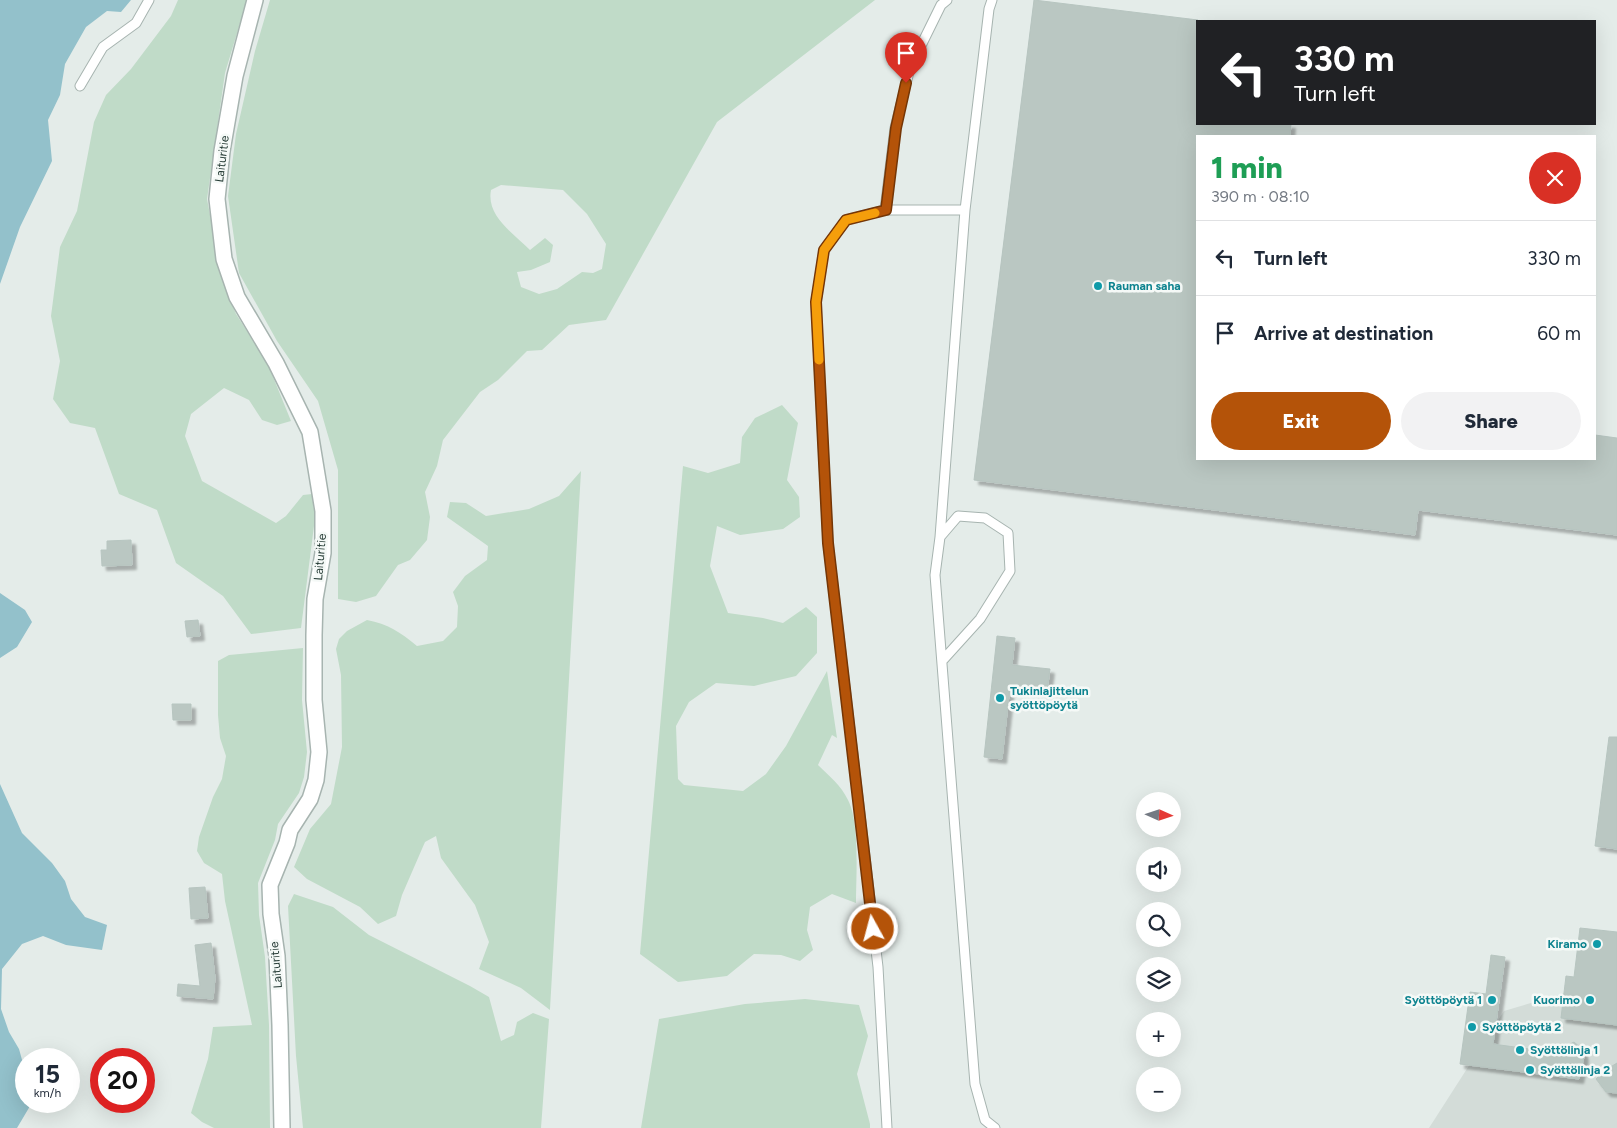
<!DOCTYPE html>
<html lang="en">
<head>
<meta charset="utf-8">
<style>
  body { margin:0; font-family:Figtree,sans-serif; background:#f2f2f3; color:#1f2937; height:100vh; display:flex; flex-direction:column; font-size:19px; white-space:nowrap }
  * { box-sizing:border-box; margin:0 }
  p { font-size:16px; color:#747a83 }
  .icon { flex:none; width:28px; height:28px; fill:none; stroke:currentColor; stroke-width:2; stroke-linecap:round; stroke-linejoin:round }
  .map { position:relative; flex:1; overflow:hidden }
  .side { position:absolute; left:1196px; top:135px; width:400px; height:325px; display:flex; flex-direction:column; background:#fff; border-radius:0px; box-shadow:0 5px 20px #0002 }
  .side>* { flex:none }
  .top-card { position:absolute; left:1196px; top:20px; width:400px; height:105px; border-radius:0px; box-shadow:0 5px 20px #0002; background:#202124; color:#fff; overflow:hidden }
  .needle { width:32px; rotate:93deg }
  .tools { position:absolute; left:1136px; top:792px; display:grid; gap:10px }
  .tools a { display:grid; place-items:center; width:45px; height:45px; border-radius:50%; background:#fff; box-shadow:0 5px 20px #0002; font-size:25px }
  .speed { position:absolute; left:15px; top:1048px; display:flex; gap:10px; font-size:25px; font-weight:700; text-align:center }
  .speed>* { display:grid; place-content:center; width:65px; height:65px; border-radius:50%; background:#fff; box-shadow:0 5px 20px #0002; line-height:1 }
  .speed small { font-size:12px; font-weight:400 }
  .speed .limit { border:8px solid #d22; background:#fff; color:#111 }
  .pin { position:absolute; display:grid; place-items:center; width:42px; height:42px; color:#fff; margin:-51px -21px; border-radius:50% 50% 50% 0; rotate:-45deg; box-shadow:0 0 5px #0007 }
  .pin .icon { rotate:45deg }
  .me { position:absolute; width:55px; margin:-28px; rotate:353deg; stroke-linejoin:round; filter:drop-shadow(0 0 4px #0008) }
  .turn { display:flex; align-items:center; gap:18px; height:105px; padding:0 15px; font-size:22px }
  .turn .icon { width:65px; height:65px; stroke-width:2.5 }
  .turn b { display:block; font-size:35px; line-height:42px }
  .round { display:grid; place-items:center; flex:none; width:52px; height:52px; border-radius:26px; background:#f2f2f3 }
  .overview { display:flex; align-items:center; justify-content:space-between; height:85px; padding:0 15px }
  h1 { font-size:30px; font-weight:800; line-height:38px; color:#1e9e55 }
  .action { display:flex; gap:10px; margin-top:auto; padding:10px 15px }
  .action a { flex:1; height:58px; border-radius:30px; background:#b45309; color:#fff; font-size:20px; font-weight:800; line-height:58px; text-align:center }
  .action a+a { background:#f2f2f3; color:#1f2937 }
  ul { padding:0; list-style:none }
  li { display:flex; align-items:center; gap:15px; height:75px; padding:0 15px; border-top:1px solid #e0e1e3 }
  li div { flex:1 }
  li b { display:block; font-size:19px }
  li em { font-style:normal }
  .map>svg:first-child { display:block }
  .built { fill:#d3dcd8 }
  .green { fill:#c0dbc8; fill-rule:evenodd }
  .water { fill:#93c1cb }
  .building { fill:#bac7c2; stroke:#b7c5c0; filter:url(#shadow) }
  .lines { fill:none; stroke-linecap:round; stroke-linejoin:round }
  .service-casing { stroke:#a7b4b0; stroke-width:11 }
  .minor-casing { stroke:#a7b4b0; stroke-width:18 }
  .service { stroke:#fff; stroke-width:9 }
  .minor { stroke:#fff; stroke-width:15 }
  .route-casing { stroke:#753606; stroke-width:12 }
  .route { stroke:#b45309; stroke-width:9 }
  .slow { stroke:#f59e0b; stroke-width:9 }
  .culture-dot { fill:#0f9aa8; stroke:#f5f9f7; stroke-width:2 }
  .labels { text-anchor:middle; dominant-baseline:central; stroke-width:5; stroke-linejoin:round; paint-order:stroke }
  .street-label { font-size:12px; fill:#263c36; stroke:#f5f9f7 }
  .culture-label { font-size:12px; font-weight:bold; fill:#0d838f; stroke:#f5f9f7; text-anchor:start }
</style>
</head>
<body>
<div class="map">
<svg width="1617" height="1128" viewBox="0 0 1617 1128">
  <defs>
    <filter id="shadow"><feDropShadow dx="4.5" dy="4.5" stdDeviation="1" flood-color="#0004"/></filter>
  </defs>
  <rect width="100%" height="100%" fill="#e4ece9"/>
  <!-- built -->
  <path class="built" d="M1617,945v183h-188l75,-117 102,-30z"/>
  <!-- green -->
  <path class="green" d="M178,0h69l-22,73 -18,126 16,83 13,32 31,48 24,59 -14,4 -15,-5 -13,-20 -25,-12 -33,26 -6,22 17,45 74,42 10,-7 17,-21 9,-1 3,24 -14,110 -50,6 -28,-38 -47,-33 -19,-53 -38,-16 -24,-66 -25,-5 -17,-24 7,-38 -9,-45 9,-69 17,-36 17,-89 12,-27 25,-26 40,-53z
    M270,0h605l-158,122 -111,198 -37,5 -27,25 -15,1 -29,29 -18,12 -37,48 -6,26 -12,26 5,25 -3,23 -17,20 -12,5 -22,31 -20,6 -18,-3v-129l-20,-69 -41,-60 -38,-68 -11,-77 8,-62 19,-83zM501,185l62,5 24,24 19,30 -4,25 -9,4 -11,-1 -25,17 -18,5 -18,-7 -4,-15 14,-2 19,-8 3,-17 -8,-7 -15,12c-17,-17 -44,-34 -39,-60z
    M782,405l16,18 -11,57 12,17 1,20 -17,12 -43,6 -23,-9 -7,40 18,47 35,5 20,5 23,-16 11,10v36l-21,23 -42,10 -38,-3 -27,19 -13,24 2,53 6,6 59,6 23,-17 20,-28 41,-75 10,67 -5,-3 -14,30c11,11 23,20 30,35 12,23 8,76 8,103l-24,-9 -22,13 -3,23 6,20 -13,11 -19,-6 -27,-1 -27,22 -49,6 -38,-28 43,-488 25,7 32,-10 2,-26 13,-19z
    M581,471l-31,538v1l-29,-22 -42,-19 10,-27 -14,-37 -34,-47 -5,-22 -11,6 -23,53 -6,21 -18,8 -18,-17 -53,-28 -13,-12 16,-38 21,-25 11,-57 -1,-72 -5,-26 3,-10 8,-8 20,-11c21,4 33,12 50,26l26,-5 14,-14 1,-21 -5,-14 12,-16 22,-16 1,-14 -41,-29 3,-15 16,1 20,13 43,-7 30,-13z
    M303,648l-1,52 5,52 -3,25 -5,16 -21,31 -3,16 -17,43 1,32 6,42 4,68 1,103h-56l-12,-6 -11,-9 17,-54 5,-32 39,-2 -27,-124 -3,-27 -18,-11 -7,-12 2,-14 14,-40 9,-18 4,-23 -6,-18 -2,-23v-54l11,-6z
    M294,894l39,13 36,28 101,51 19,11 12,44 13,-6 3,-13 16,-9 16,6 -8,109h-238l-7,-72 -8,-150z
    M805,999l54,6 9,31 -11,38 13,50v4h-229l18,-109 86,-15z"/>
  <!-- water -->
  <path class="water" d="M0,0h131l-10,12 -14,-1 -21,16 -21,37 -5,31 -12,25 4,41 -32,66 -20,57z
    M0,593l25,17 7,12 -15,25 -17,11z
    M0,784l22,49 30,30 13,18 6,18 14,18 22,8 -5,25 -36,-5 -23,-9 -21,8 -20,25 -1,40 8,23 10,17 7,25v27h7l-16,27h-17z"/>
  <!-- building -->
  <path class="building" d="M1034,0l164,20v104h93l-1,12h-92v323h397v-24l22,3v97l-199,-25 -3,25 -441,-55z
    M131,540l1,25 -30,1 -1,-16h6v-9z
    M198,620l2,16 -13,1 -2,-16z
    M997,636l18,2 -3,27 38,4 -3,22 -37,-5 -8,73 -18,-2z
    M172,704h19v16h-18z
    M1609,737h8v112l-22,-3z
    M205,887l3,31 -17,1 -2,-31z
    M1580,928l37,4v93l-56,-7 5,-42 8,1z
    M211,943l4,35 -2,21 -36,-3 1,-12 22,2 -5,-41z
    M1491,955l14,2 -12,87 65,9 6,-6 10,-5 8,7 2,8 -5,22 -119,-15 10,-72 16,2z
    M1617,1063v30l-11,-1 -10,-13 8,-8z"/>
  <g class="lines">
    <defs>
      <path id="service" d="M80,86l23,-39 33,-24 13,-23
        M885,210l10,-82 15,-60 31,-63 6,-5
        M940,537l25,-327 24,-201 3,-9
        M942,661l38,-42 30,-48 -2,-38 -23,-15 -27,-2 -18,21 -5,38 40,509 10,36 10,8
        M887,1128l-9,-161 -50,-424 -12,-241 8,-52 22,-30 39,-10h80"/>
      <path id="minor" d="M255,0l-20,76 -13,75 -5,48 7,60 13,38 39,66 34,69 13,79v42l-8,46 -1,36v65l5,52 -3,28 -6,19 -20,31 -3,13 -17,42 1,29 6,42 3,69 2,103"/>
    </defs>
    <!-- service casing -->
    <use href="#service" class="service-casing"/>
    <!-- minor casing -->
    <use href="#minor" class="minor-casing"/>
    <!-- service -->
    <use href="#service" class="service"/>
    <!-- minor -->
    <use href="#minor" class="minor"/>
  </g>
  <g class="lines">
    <defs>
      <path id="route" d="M873,929l-45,-386 -12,-241 8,-52 22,-30 40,-10 10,-82 10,-45"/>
    </defs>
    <!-- route casing -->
    <use href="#route" class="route-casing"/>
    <!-- route -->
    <use href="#route" class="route"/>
    <!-- slow -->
    <path class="slow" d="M819,360l-3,-58 8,-52 22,-30 29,-7"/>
  </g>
  <!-- markers -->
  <g class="culture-dot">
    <circle cx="1098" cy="286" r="5"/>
    <circle cx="1000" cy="698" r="5"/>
    <circle cx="1597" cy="944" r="5"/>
    <circle cx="1492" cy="1000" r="5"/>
    <circle cx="1590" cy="1000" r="5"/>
    <circle cx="1472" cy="1027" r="5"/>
    <circle cx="1520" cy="1050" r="5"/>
    <circle cx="1530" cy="1070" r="5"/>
  </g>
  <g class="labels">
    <!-- street labels -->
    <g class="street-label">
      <text transform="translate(222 159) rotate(-83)">Laituritie</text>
      <text transform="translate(320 557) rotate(-85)">Laituritie</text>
      <text transform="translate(276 965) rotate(-95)">Laituritie</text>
    </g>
    <!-- culture labels -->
    <g class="culture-label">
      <text x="1108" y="286">Rauman saha</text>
      <text x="1010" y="691">Tukinlajittelun<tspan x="1010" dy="14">syöttöpöytä</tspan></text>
      <text x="1587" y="944" text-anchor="end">Kiramo</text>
      <text x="1482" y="1000" text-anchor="end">Syöttöpöytä 1</text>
      <text x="1580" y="1000" text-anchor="end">Kuorimo</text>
      <text x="1482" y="1027">Syöttöpöytä 2</text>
      <text x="1530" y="1050">Syöttölinja 1</text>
      <text x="1540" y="1070">Syöttölinja 2</text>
    </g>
  </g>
</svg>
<div class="tools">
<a><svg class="needle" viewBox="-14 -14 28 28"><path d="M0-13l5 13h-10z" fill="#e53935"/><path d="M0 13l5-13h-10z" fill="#747a83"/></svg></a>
<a><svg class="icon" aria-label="sound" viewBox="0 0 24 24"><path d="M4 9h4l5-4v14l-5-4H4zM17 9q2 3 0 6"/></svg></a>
<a><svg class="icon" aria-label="search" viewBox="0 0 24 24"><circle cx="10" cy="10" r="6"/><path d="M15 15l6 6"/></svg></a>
<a><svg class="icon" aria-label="layers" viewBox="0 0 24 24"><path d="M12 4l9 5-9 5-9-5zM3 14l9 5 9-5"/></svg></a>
<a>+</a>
<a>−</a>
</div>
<div class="speed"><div>15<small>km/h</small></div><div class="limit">20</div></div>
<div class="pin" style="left:906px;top:83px;background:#d93025"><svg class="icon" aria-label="arrive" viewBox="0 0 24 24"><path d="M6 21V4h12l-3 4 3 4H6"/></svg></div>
<svg class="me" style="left:873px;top:929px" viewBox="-20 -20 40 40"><circle r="17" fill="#b45309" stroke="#fff" stroke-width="3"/><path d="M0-11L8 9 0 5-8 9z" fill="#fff"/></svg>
<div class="top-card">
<div class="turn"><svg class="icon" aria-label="left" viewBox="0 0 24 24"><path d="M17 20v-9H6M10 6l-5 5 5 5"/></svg><div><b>330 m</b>Turn left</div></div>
</div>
<section class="side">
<div class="overview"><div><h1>1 min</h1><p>390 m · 08:10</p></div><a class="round" style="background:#d93025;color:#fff"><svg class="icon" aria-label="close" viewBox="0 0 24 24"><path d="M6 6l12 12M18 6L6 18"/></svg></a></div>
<ul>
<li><svg class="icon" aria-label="left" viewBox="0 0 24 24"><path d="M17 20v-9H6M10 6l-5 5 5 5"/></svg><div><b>Turn left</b></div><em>330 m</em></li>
<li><svg class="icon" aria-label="arrive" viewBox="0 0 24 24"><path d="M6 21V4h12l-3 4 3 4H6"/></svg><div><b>Arrive at destination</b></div><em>60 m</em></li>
</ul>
<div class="action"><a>Exit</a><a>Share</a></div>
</section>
</div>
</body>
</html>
